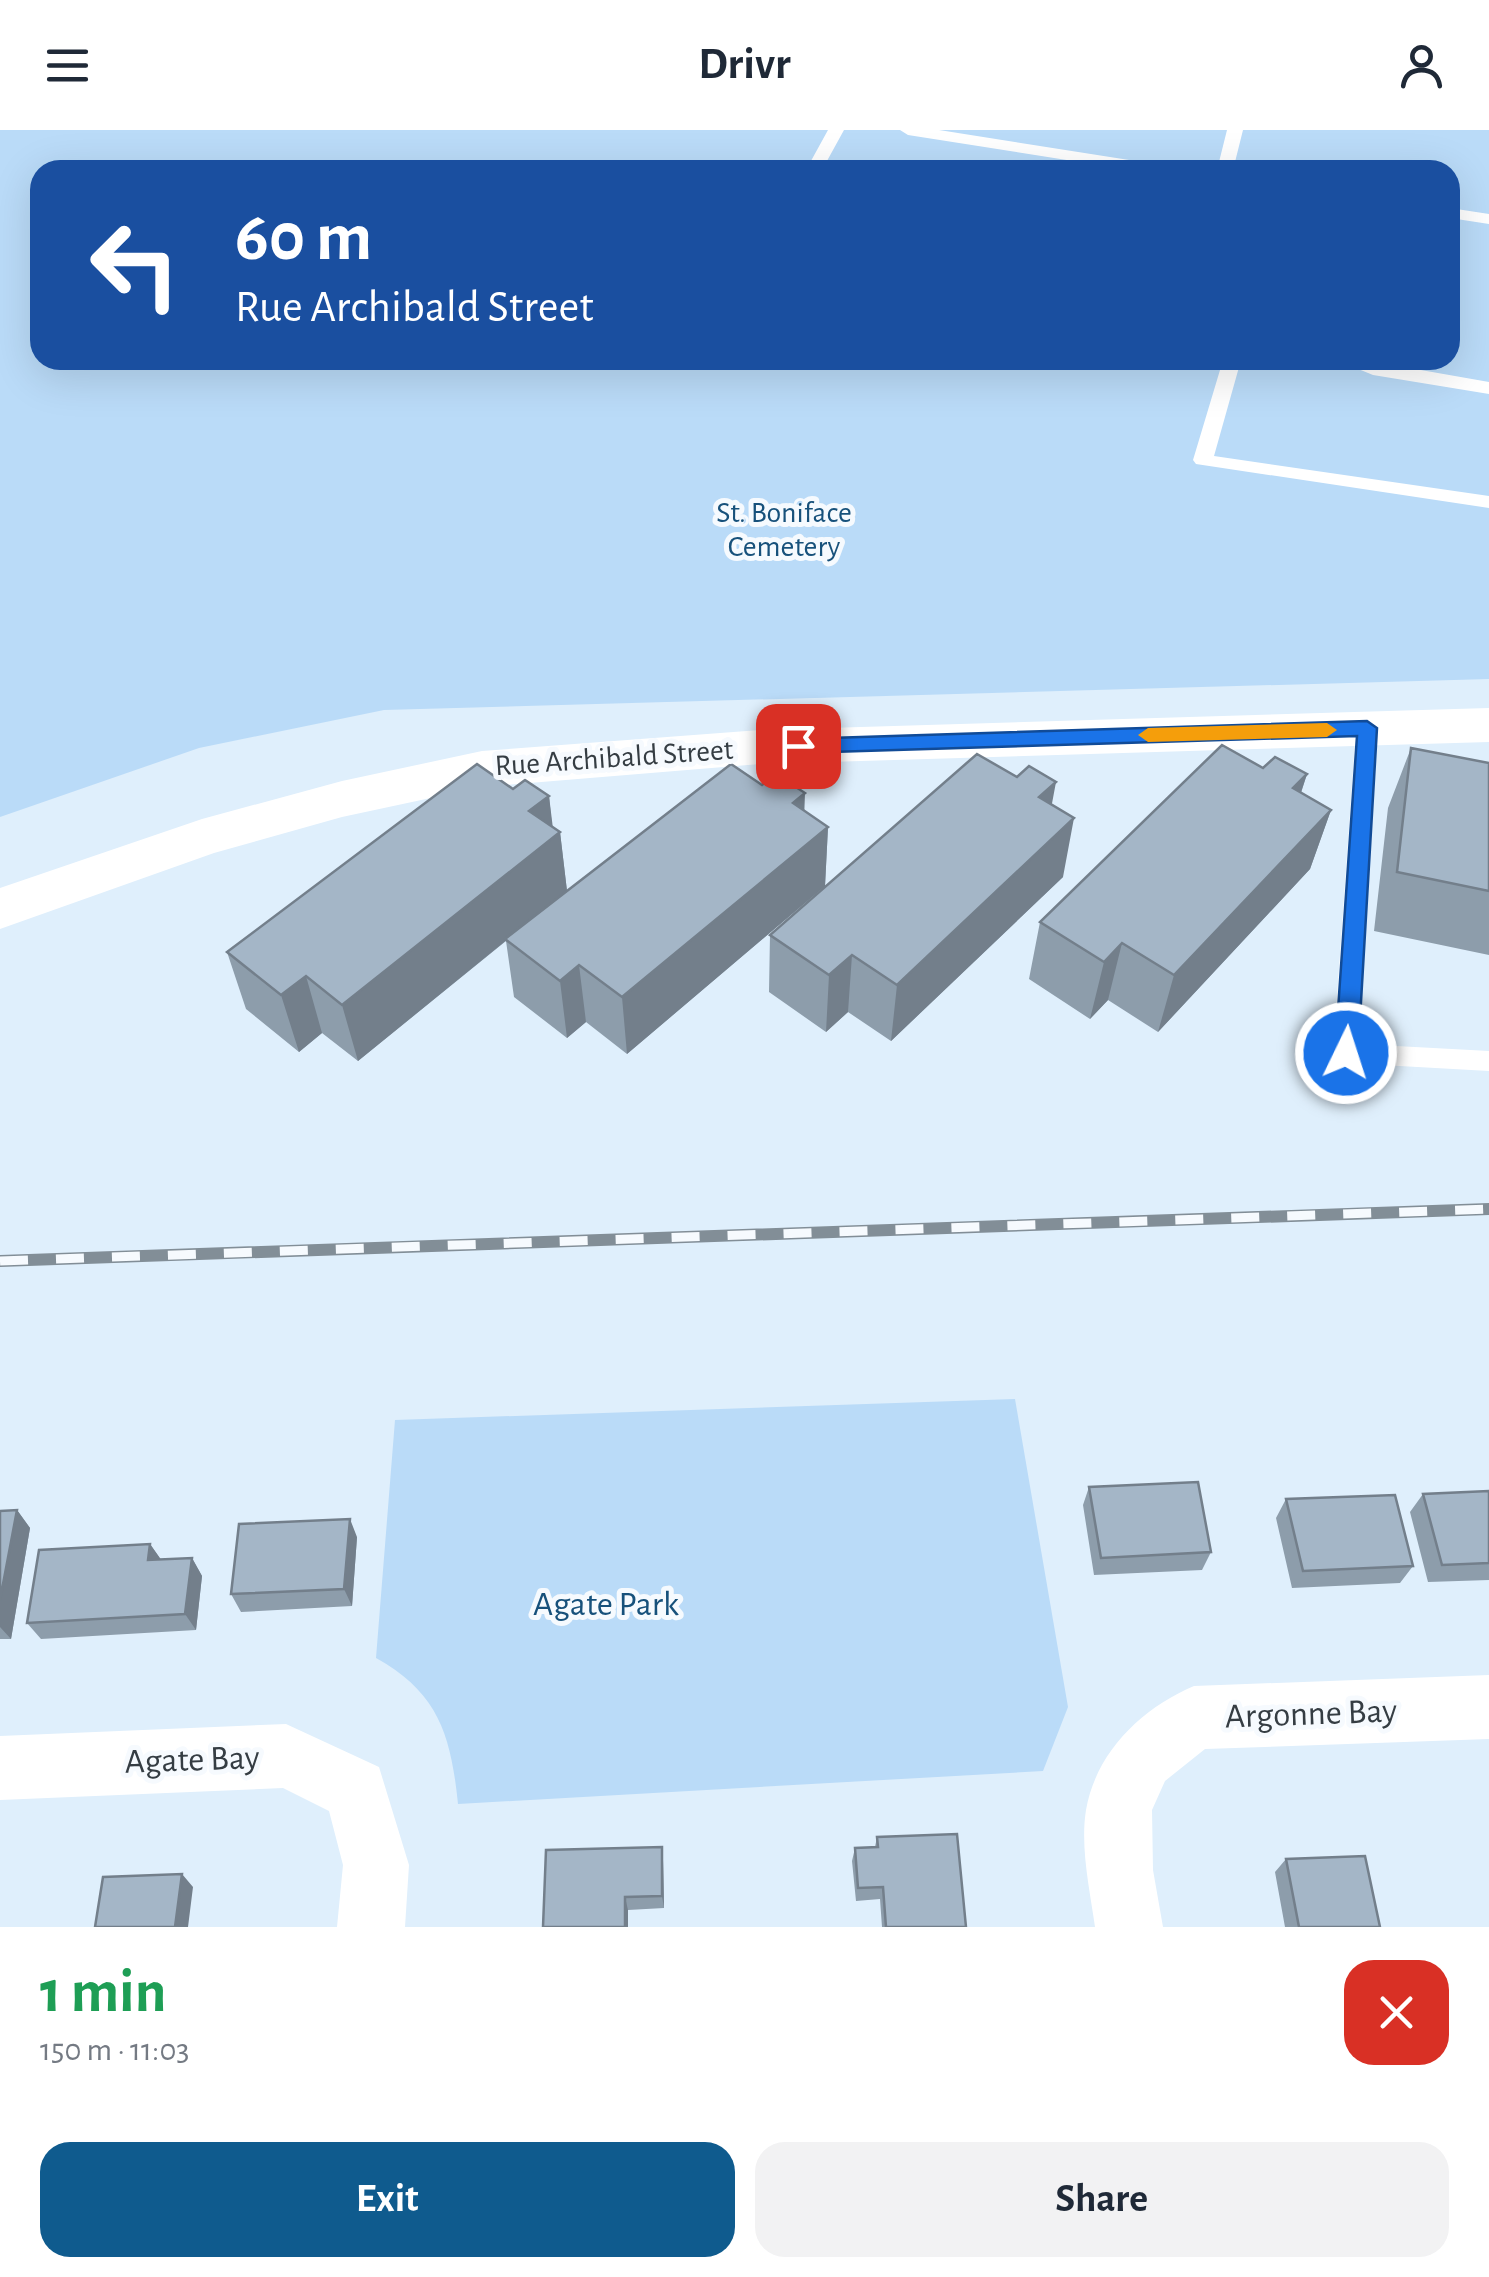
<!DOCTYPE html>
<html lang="en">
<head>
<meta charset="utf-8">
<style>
  body { margin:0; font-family:"Alegreya Sans",sans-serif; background:#f2f2f3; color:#1f2937; height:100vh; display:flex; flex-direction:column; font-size:38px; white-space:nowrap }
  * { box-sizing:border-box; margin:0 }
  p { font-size:32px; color:#747a83 }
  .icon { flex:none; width:55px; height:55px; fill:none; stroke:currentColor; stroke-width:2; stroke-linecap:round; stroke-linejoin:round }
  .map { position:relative; height:1797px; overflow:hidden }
  .details { display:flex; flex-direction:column; background:#fff; flex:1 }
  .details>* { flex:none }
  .guide { position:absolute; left:30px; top:30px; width:1430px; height:210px; border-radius:30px; box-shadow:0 10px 40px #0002; background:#1a4fa0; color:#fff; overflow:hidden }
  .pin { position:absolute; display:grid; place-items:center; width:85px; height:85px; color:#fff; margin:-42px; border-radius:20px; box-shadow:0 5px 15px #0006 }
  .me { position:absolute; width:110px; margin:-55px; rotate:4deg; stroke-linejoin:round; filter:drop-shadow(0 0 8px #0008) }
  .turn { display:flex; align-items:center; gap:35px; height:210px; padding:0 40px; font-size:45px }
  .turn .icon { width:130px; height:130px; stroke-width:2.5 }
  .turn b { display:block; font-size:70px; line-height:85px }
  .round { display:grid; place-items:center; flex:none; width:105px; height:105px; border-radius:30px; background:#f2f2f3 }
  .head { display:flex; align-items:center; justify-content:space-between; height:170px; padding:0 40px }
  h1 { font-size:60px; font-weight:600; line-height:75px; color:#1e9e55 }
  .action { display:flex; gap:20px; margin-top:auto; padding:20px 40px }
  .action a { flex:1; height:115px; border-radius:30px; background:#0f5b8e; color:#fff; font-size:40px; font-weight:600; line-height:115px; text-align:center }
  .action a+a { background:#f2f2f3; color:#1f2937 }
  header { display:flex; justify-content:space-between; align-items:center; height:130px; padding:0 40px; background:#fff; font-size:45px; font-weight:600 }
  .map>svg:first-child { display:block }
  .green { fill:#badbf8; fill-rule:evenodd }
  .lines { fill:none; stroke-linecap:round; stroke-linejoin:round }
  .lane { fill:#fff; fill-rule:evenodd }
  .street { fill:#fff; fill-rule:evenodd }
  .secondary { fill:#fff; fill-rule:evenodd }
  .rail-casing { stroke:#828e97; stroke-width:12 }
  .rail { stroke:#f6fafe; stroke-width:9; stroke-dasharray:28; stroke-linecap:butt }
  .wall { fill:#8d9dab }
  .shaded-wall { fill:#737f8b }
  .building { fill:#a4b6c7; stroke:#737f8b; stroke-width:2.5 }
  .route { fill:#1a73e8; stroke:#114b97; stroke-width:2.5 }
  .slow { fill:#f59e0b }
  .labels { text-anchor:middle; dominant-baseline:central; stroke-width:10; stroke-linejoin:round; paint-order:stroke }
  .park-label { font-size:30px; fill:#17517b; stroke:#f6fafe }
  .street-label { font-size:30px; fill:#353d43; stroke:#f6fafe }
  .near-park-label { font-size:35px; fill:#17517b; stroke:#f6fafe }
  .near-street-label { font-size:35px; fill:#353d43; stroke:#f6fafe }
</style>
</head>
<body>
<header><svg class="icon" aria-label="menu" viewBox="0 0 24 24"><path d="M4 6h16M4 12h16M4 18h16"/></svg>Drivr<svg class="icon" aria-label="person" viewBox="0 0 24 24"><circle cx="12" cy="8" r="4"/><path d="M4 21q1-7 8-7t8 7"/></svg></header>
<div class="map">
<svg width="1489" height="1797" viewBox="0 0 1489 1797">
  <rect width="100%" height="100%" fill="#dfeffc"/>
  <!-- green -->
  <path class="green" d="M0,0h1489v549l-1105,31 -185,38 -199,69zM40,40h1410v190h-1410z
    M1015,1269l53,308 -25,64 -585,33c-7,-68 -19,-111 -82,-146l19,-238z"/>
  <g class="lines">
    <!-- lane -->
    <path class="lane" d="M828,0h16l-22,40h-16z
      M900,0h39l222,35 8,5h-39l-222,-35z
      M1227,0h16l-10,40h-16z
      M1450,78l39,6v10l-39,-6z
      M1223,230h18l-27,96 275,40v12l-293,-44 -3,-4z
      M1336,230h28l125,22v12l-116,-19z
      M1367,591l11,8 -19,315 130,7v20l-143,-8 -9,-3 -4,-7 23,-324z"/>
    <!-- street -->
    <path class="street" d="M1489,1545v64l-284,10 -40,32 -13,29 1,60 10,57h-68c-5,-37 -15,-79 -9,-117 10,-58 56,-102 108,-124z
      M286,1594l93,43 30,98 -4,62h-68l6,-62 -14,-54 -46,-23 -283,12v-64z"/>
    <!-- secondary -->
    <path class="secondary" d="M1489,578v34l-729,22 -278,23 -140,30 -128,36 -214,76v-41l202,-69 140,-38 140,-30 278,-21z"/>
    <defs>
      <path id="rail" d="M0,1131l1489,-52"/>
    </defs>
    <!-- rail casing -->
    <use href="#rail" class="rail-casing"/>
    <!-- rail -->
    <use href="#rail" class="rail"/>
  </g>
  <!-- wall -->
  <path class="wall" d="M1411,618l78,15v192l-115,-24 14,-123z
    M1263,638l44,6 -6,19 30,17 -21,59 -152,163 -50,-32 -18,19 -61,-40 11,-57z
    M513,659l36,7 3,31 8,5 7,59 237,-80 24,16 -3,59 -198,168 -41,-32 -19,16 -53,-41 -8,-56 -148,120 -36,-28 -23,19 -53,-43 -19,-57z
    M1051,674l12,73 -172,164 -43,-29 -22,20 -57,-40 1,-57z
    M1089,1357l122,65 -9,18 -108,5 -11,-70z
    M1489,1361v89l-61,2 -18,-70 13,-18z
    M1286,1369l127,67 -13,17 -108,5 -16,-70z
    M17,1380l13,18 -19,111h-11v-128z
    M357,1407l-5,69 -111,6 -10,-18z
    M150,1414l11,16 31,-2 10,18 -6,54 -155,9 -14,-16z
    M877,1707l89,90h-84l-2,-28 -24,2 -4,-40 3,-13 20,-1z
    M1286,1729l94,68h-95l-10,-55z
    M663,1730l1,48 -36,2v17h-85z"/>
  <!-- shaded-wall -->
  <path class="shaded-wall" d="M1307,644l-20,60 6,-46z
    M1056,652l-11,59 -6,-44z
    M805,663l-2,55 25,-21 -3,59 -198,168 -5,-57 171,-194z
    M549,666l5,41 6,-5 7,59 -209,170 -16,-56 187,-194z
    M1331,680l-21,59 -152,163 16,-57z
    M1074,688l-11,59 -172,164 6,-56z
    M1122,813l-14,57 -18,19 14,-57z
    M852,825l-4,57 -22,20 3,-57z
    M579,835l7,57 -19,16 -7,-57z
    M306,846l16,57 -23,19 -18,-57z
    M17,1380l13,18 -19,111 -11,-12v-27z
    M350,1389l7,18 -5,69 -8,-17z
    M150,1414l12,17 -14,-1z
    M192,1428l10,18 -6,54 -11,-16z
    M662,1717l1,13 1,48 -2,-12z
    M182,1744l11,13 -5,40h-13z
    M625,1767l3,13v17h-3z"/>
  <!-- building -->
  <path class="building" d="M1222,615l41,23 12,-11 32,17 -14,14 38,22 -157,165 -52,-32 -18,19 -64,-40z
    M1411,618l78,15v128l-92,-19z
    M977,624l40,23 12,-11 27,16 -17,15 35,21 -177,167 -45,-30 -23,20 -59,-40z
    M477,634l36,25 12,-9 24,16 -20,15 31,21 -218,173 -36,-29 -25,19 -54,-43z
    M731,634l31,21 14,-11 29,19 -12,10 35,24 -206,170 -43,-32 -19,16 -55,-42z
    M1198,1352l13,70 -110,6 -12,-71z
    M1489,1361v72l-47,2 -19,-71z
    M1395,1365l18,71 -110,5 -17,-72z
    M17,1380l-17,90v-89z
    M350,1389l-6,70 -113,5 8,-70z
    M150,1414l-2,16 44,-2 -7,56 -158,9 12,-73z
    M957,1704l9,93h-80l-3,-40 -25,1 -3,-40 23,-1 -1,-10z
    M662,1717v49l-37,1v30h-82l3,-77z
    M1365,1726l15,71h-81l-13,-68z
    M182,1744l-7,53h-80l8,-50z"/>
  <!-- route -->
  <path class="route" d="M1367,591l10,7 -19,325 -12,10 -11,-10 22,-317 -559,17 -10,-7 10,-7z"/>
  <!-- slow -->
  <path class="slow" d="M1327,593l10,7 -10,7 -179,5 -10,-7 10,-7z"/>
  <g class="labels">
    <!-- park labels -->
    <g class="park-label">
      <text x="784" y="383">St. Boniface<tspan x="784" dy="34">Cemetery</tspan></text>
    </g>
    <!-- street labels -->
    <g class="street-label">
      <text transform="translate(614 628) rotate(-4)">Rue Archibald Street</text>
    </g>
    <!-- near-park labels -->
    <g class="near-park-label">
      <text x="606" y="1474">Agate Park</text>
    </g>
    <!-- near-street labels -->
    <g class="near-street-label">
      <text transform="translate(1311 1584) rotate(-2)">Argonne Bay</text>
      <text transform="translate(192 1630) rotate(-2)">Agate Bay</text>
    </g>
  </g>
</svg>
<div class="pin" style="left:798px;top:616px;background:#d93025"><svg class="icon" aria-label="arrive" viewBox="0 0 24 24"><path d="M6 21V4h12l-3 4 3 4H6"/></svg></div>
<svg class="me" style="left:1346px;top:923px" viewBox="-20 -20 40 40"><circle r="17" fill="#1a73e8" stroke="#fff" stroke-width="3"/><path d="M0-11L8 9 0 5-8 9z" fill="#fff"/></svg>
<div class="guide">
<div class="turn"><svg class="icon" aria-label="left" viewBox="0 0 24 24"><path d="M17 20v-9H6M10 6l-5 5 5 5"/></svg><div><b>60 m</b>Rue Archibald Street</div></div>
</div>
</div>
<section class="details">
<div class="head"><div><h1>1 min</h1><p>150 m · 11:03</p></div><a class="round" style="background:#d93025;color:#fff"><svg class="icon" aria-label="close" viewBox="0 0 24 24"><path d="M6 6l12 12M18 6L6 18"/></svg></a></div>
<div class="action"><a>Exit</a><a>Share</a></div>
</section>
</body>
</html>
